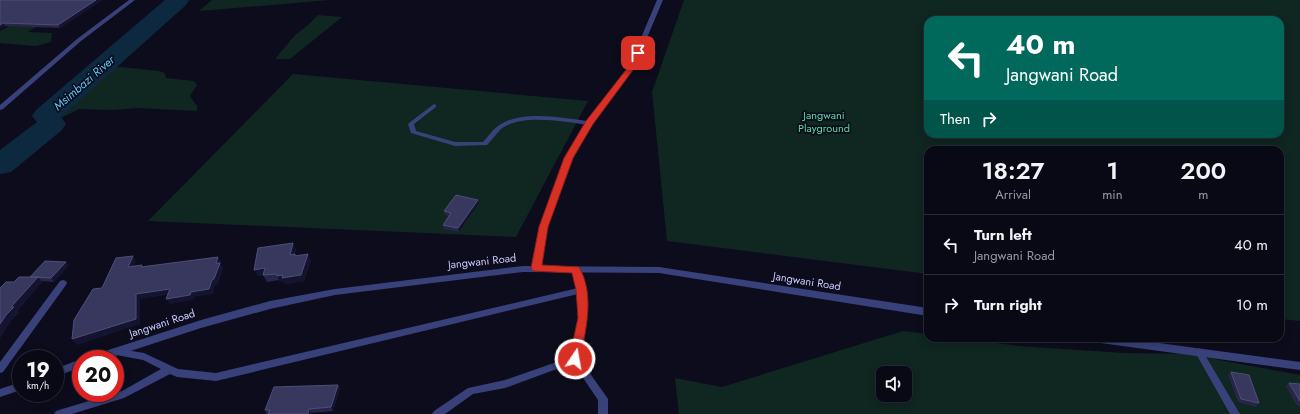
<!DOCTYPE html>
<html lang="en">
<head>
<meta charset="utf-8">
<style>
  body { margin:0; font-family:Jost,sans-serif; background:#12121e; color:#f1f3f6; height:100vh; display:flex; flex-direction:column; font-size:15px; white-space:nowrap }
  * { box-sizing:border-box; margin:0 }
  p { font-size:13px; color:#999aa0 }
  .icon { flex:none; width:22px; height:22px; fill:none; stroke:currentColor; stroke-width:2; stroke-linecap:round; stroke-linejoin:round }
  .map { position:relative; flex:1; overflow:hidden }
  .details { position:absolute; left:924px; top:146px; width:360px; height:196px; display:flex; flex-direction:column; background:#090915; border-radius:12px; box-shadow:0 2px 10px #0003,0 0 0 1px #292a34 }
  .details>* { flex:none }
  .top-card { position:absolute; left:924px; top:16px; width:360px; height:122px; border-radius:12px; box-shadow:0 2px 10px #0003,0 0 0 1px #292a34; background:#00695c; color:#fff; overflow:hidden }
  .buttons { position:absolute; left:876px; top:366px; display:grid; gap:8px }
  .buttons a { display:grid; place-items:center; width:36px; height:36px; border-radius:8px; background:#090915; box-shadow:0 2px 10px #0003,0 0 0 1px #292a34; font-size:20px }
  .speed { position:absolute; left:12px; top:350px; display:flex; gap:8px; font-size:20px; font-weight:700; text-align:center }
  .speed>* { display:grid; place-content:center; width:52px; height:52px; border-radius:50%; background:#090915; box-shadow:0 2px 10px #0003,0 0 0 1px #292a34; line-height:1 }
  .speed small { font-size:10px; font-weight:400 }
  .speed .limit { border:6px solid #d22; background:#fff; color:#111 }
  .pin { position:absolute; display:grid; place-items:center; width:34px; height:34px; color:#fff; margin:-17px; border-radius:8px; box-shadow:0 2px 6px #0006 }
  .me { position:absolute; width:44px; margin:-22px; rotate:12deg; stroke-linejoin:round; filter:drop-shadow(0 0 3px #0008) }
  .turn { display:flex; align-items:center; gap:14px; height:84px; padding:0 16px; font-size:18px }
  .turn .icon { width:52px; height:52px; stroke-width:2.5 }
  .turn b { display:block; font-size:28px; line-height:34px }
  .then { display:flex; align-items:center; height:38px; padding:0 16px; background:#0003; gap:8px; font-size:15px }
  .eta { display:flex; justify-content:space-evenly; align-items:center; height:68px; text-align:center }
  .eta b { font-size:24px; font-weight:600; line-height:28px }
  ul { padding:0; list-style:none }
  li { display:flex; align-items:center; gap:12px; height:60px; padding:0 16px; border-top:1px solid #292a34 }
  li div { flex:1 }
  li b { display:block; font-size:15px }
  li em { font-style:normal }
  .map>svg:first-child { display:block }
  .green { fill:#0f2621; fill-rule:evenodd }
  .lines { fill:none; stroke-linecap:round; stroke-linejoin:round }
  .river { fill:#0d2940; fill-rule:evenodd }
  .service { fill:#38417a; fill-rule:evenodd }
  .minor { fill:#38417a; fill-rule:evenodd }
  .tertiary { fill:#38417a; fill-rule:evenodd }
  .wall { fill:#26264a }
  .shaded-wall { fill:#141430 }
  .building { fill:#38375e; stroke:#4e4f77 }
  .route { fill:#d93025; stroke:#8d1f18 }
  .labels { text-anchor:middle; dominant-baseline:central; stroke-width:3.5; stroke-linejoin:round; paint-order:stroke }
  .park-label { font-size:11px; fill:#58daa4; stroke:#0c0c1c }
  .street-label { font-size:11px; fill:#c9ccfd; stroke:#0c0c1c }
  .water-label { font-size:12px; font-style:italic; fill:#5acbfa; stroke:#0c0c1c }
</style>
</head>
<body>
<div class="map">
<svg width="1300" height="414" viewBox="0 0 1300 414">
  <rect width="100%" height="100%" fill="#0c0c1c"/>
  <!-- green -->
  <path class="green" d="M212,0h118l-131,11z
    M684,0h616v321l-20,-2v-169h-352v124l-261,-33 -15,-149zM928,20h352v114h-352z
    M55,15l-27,17 24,1 -1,9 -15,4 -36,-3v-12l13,-7z
    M318,15l24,2 -52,42h-15l20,-24 13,-10z
    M101,65l58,6 6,2 1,5 28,3 3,4 -7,11 7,10v5l-59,-3 -24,2 -35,-1 -24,12 -4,-5 16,-10 7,-9 -6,-3 -3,-9 12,-9z
    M293,74l295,27 -72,136 -368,-16z
    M903,331l25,3v4h29l62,8 106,7 62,1 113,21v39h-621l-4,-36 47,9zM883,373h22v22h-22z"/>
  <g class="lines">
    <!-- river -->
    <path class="river" d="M165,0h24l-3,5 -125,112 5,7 -4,6 -51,42 -11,2v-24l37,-28 -5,-6 4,-6z"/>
    <!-- service -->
    <path class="service" d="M434,104l2,1v2l-22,17 2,7 39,11h28c5,-5 9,-12 15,-16 23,-17 64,-8 91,-5l3,2 -3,2c-24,-3 -67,-12 -88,4 -5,5 -9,11 -14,16l-32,1 -44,-13 -3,-9 1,-1z
      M576,266l3,1 1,2 6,21 1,28 -8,40 27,38 2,3v15h-10v-14l-25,-37 -68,25 -32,6 -28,20h-13l2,-3 34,-23 37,-8 66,-23 8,-39 -1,-24 -362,87 -39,-4 -7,-3 -46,24 -52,16h-18l2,-3 3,-1 63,-19 39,-22 -18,-9 -32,-6 -1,-2 1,-2 3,-2 30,5 34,16 38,4 362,-85 -6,-19 1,-2z
      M63,280l3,1 1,2 -1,2 -63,87 -3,1v-11l60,-81z
      M1199,348l3,2 38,64h-10l-35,-62 1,-2z"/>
    <!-- minor -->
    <path class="minor" d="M129,0h6l-54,41 -78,68 -3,1v-5l77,-66z
      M657,0h6l-28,66 -43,57 -19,36 -26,68 -7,42 -1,2h-6l-1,-2 7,-42 26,-68 21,-36 43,-57z"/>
    <!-- tertiary -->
    <path class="tertiary" d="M523,266l136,1 269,41v8l-269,-43 -136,-1 -188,23 -65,14 -69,19 -95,31h-18l2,-3 111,-36 69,-19 65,-12z
      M1088,338h34l178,24v8l-207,-28 -3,-1z
      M81,359v8l-26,10v-8z
      M21,382v8l-21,7v-8z"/>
  </g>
  <!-- wall -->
  <path class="wall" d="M0,0h102l-42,28 -55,-2 -5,3z
    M478,200l1,3 -20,29 -15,-3 -1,-4 6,-9 -4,-1 -1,-4z
    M296,249l-1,5 1,2 15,4 -7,21 -19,3 -1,-2h-4l-1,-2 -12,2 -4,-7 -6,1z
    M69,265l-15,17 -13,-1 1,1 -25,29 2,1 -8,8 -11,18v-50l14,-6z
    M1231,372l28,31 -4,4 -17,-5 -10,-27z
    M1289,383l11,1v22h-3l-11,-20z
    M338,385l2,3 -7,23 -22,2 -44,1 -2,-4z"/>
  <!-- shaded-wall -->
  <path class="shaded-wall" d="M96,0h6l-42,28 -2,-3z
    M3,23l2,3 -5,3v-4z
    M478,200l1,3 -20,29 -1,-4z
    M293,243l3,6 -3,12 -3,-6z
    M308,254l3,6 -7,21 -19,3 -1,-2h-4l-3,-6 6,-1z
    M133,256l3,5 -4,11 -4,-5z
    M218,257l4,5 -1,2 2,4 -5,17h-3l-2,9 -19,3 -1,3 -23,4 -4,-5 25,-7 25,-29z
    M66,262l3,3 -15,17 -3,-4z
    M265,268l4,6 -12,2 -3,-6z
    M38,277l4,5 -25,29 2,1 -8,8 -11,18v-14l11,-17z
    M170,289l3,5 -33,5v25l-63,21 -5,-6 64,-45z
    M338,385l2,3 -7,23 -2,-4z
    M309,409l2,4v1h-3z"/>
  <!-- building -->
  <path class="building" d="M0,0h96l-38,25 -55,-2 -3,2z
    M456,195l22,5 -20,28 -15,-3 8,-12 -7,-2z
    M293,243l-3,12 5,-1v2l13,-2 -7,21 -19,3 1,-3 -6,1v-2l-14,1 2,-7 -11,2 4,-22z
    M133,256l-5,11 14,-2 -1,2 77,-10 -2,6h4l-6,16 -2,1 -3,9 -18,3 -1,3 -24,4 4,-10 -34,5v25l-64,20 2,-19 19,-31 9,-1 14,-30z
    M45,261l21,1 -15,16 -21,-1z
    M19,277h19l-27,30h3l-8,8 -6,9v-36l6,-6h8z
    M1231,372l18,3 10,28 -18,-4z
    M1289,383l11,1v17z
    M338,385l-7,22 -22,2 -1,5h-40l2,-4h-5l9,-23z"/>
  <!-- route -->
  <path class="route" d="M636,51l5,2 -5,13 -43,58 -20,34 -25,69 -6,38 37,2c16,28 7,62 1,92l-1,3 -4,2 -4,-2 -2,-3 9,-41 -2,-28 -4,-17 -39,-2 -2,-3 8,-41 25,-69 22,-37 43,-55z"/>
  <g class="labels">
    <!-- park labels -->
    <g class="park-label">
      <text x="824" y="115">Jangwani<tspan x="824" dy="13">Playground</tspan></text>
    </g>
    <!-- street labels -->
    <g class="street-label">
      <text transform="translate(482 261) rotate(-6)">Jangwani Road</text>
      <text transform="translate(807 281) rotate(9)">Jangwani Road</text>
      <text transform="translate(162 323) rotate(-18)">Jangwani Road</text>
    </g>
    <!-- water labels -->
    <g class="water-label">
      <text transform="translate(84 83) rotate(-41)">Msimbazi River</text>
    </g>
  </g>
</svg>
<div class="buttons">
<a><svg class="icon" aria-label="sound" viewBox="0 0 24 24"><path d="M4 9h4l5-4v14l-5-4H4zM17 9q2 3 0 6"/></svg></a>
</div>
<div class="speed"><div>19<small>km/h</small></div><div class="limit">20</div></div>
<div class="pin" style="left:638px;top:53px;background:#d93025"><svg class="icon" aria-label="arrive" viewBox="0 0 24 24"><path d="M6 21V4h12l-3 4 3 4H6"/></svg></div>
<svg class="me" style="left:575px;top:359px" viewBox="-20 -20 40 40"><circle r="17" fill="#d93025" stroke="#fff" stroke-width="3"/><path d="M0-11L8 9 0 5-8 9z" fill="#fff"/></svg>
<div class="top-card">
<div class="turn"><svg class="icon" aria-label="left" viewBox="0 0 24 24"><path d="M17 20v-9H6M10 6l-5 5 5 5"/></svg><div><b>40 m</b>Jangwani Road</div></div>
<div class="then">Then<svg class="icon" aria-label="right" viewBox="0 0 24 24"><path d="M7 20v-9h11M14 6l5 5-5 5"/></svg></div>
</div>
<section class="details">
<div class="eta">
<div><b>18:27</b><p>Arrival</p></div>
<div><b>1</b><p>min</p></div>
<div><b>200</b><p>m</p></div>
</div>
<ul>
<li><svg class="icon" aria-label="left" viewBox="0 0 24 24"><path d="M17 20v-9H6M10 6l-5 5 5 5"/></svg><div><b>Turn left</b><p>Jangwani Road</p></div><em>40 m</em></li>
<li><svg class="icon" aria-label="right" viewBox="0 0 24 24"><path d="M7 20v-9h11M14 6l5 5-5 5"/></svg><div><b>Turn right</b></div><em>10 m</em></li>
</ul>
</section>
</div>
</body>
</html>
